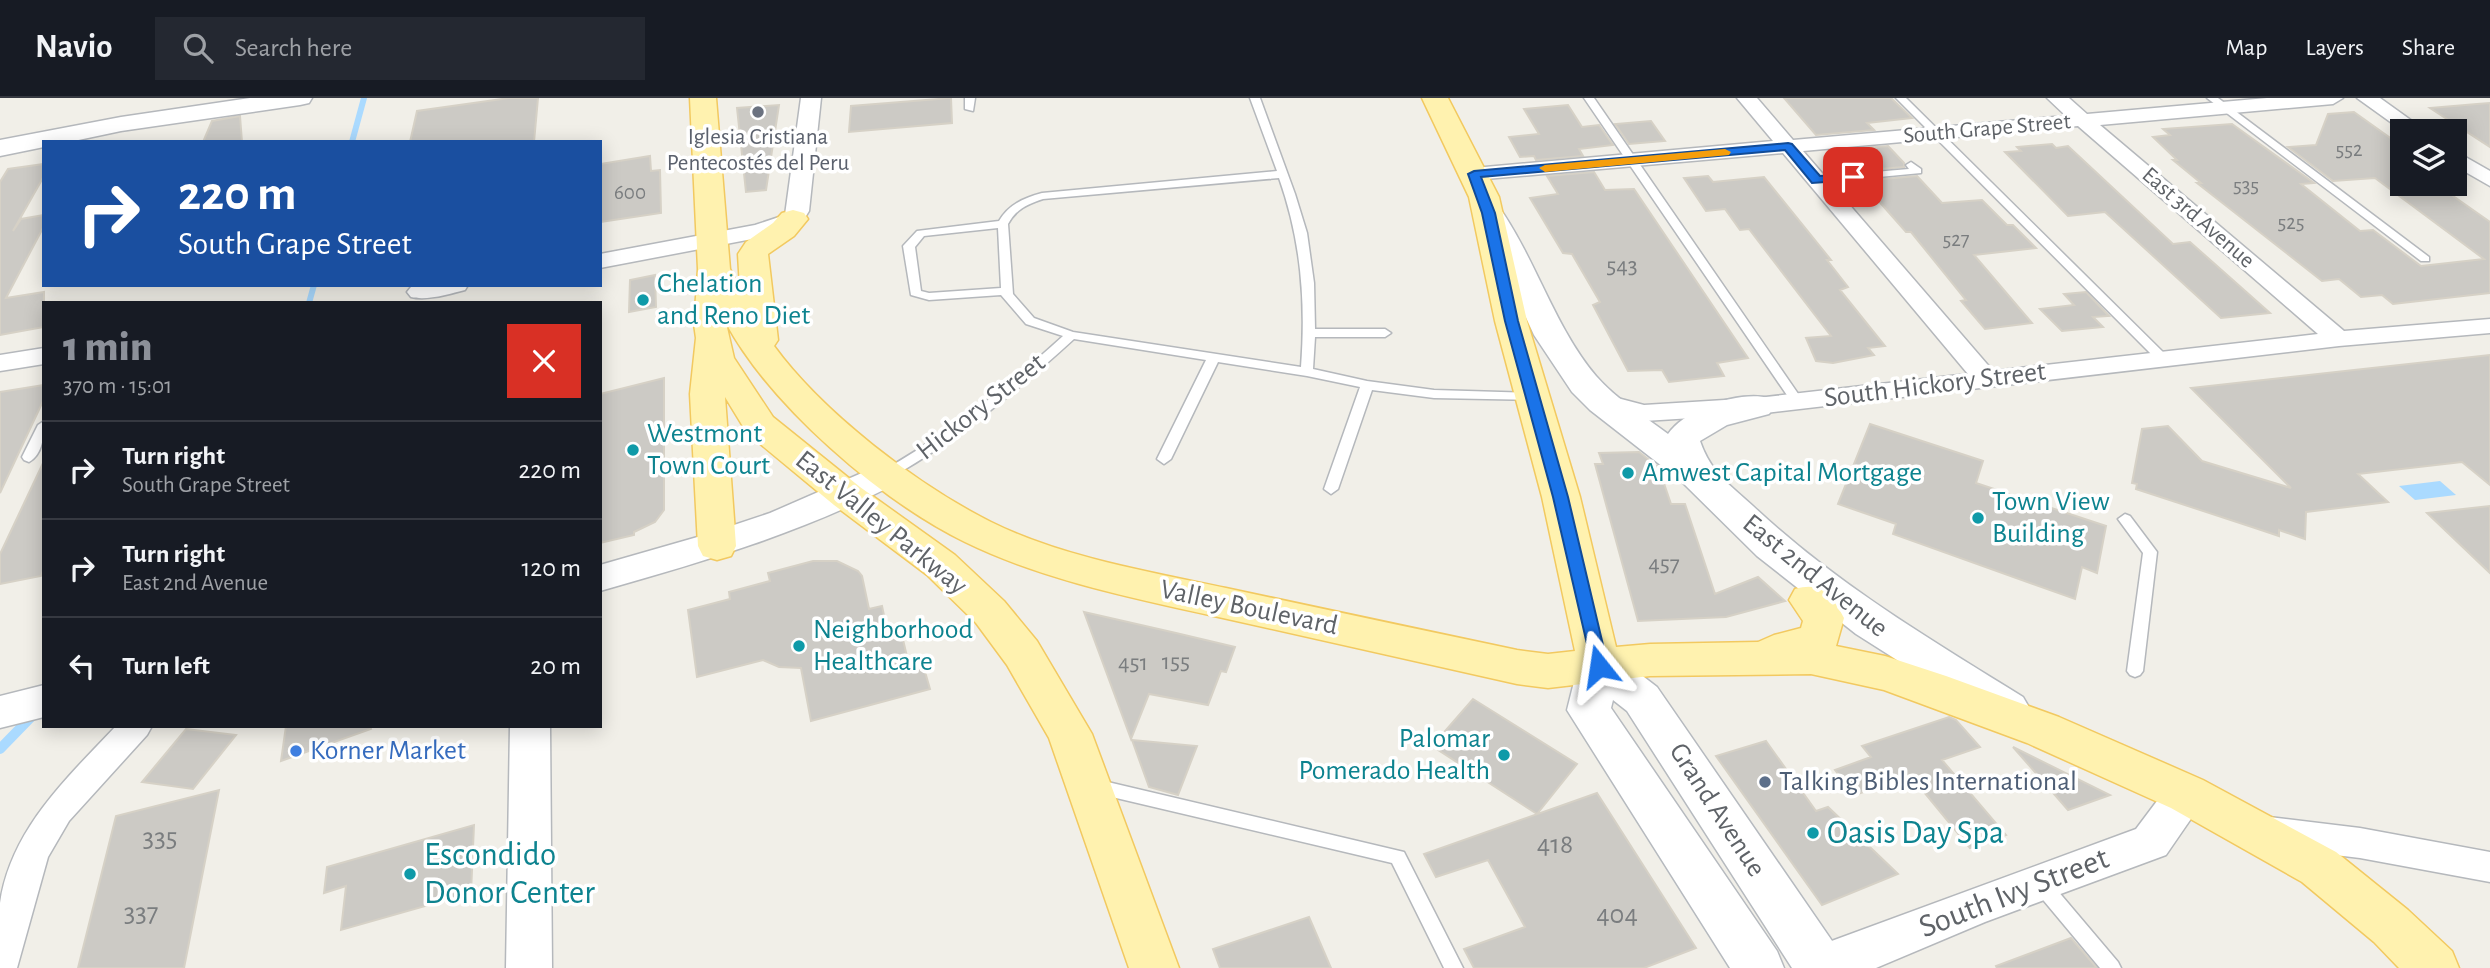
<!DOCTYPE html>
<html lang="en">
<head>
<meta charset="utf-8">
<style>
  body { margin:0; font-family:"Alegreya Sans",sans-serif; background:#242831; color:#f1f3f6; height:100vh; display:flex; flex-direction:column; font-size:26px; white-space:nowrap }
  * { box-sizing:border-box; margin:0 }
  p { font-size:23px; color:#9ea1a6 }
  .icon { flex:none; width:38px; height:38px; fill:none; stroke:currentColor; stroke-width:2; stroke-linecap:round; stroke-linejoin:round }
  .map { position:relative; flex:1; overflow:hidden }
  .sheet { position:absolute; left:42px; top:203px; width:560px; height:427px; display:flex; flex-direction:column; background:#171b24; border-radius:0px; box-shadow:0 4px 18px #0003 }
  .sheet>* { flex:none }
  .guide { position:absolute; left:42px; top:42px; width:560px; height:147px; border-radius:0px; box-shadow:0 4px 18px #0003; background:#1a4fa0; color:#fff; overflow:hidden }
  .tools { position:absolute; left:2390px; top:21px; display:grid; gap:14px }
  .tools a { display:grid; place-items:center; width:77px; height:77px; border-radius:0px; background:#171b24; box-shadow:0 4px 18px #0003; font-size:35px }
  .pin { position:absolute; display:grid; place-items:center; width:60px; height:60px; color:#fff; margin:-30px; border-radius:14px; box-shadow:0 4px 10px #0006 }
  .me { position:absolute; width:77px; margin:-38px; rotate:345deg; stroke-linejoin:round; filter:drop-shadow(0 0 5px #0008) }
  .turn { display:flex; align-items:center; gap:24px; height:147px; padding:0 21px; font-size:32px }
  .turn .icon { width:91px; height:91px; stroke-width:2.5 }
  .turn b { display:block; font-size:49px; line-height:60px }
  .round { display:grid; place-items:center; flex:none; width:74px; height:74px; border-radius:0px; background:#242831 }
  .headline { display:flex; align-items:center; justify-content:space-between; height:119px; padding:0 21px }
  h1 { font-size:42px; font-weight:800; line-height:52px; color:#8c9099 }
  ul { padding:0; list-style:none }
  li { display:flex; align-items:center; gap:21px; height:98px; padding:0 21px; border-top:2px solid #363941 }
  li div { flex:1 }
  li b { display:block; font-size:26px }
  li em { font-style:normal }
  header { display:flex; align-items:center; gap:42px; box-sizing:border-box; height:98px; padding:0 35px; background:#171b24; border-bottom:2px solid #363941 }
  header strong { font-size:33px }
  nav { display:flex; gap:38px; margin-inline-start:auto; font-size:24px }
  .search { width:490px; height:63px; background:#242831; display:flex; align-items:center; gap:18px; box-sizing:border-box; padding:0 24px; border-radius:0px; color:#9ea1a6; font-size:26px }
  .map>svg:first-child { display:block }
  .water { fill:#aadaff }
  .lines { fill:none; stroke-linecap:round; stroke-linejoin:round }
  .stream-far1 { stroke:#aadaff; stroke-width:6 }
  .stream { stroke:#aadaff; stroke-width:10 }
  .building { fill:#cccac5; stroke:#d6d1c6; stroke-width:2 }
  .service-casing { stroke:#b5b8bc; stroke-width:3 }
  .minor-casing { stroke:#b5b8bc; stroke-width:3 }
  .tertiary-casing { stroke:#b5b8bc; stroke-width:3 }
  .secondary-casing { stroke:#b6babf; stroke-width:3 }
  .primary-casing { stroke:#f2c960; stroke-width:3 }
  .service { fill:#fff; fill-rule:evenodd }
  .minor { fill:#fff; fill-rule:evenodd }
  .tertiary { fill:#fff; fill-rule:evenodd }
  .secondary { fill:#fff; fill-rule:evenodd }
  .primary { fill:#fff2af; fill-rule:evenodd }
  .route { fill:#1a73e8; stroke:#114b97; stroke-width:2 }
  .slow { fill:#f59e0b }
  .worship-dot { fill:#6b7280; stroke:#fff; stroke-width:2.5 }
  .culture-dot { fill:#0f9aa8; stroke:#fff; stroke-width:2.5 }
  .shop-dot { fill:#3f7fe0; stroke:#fff; stroke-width:2.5 }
  .service-dot { fill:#5c6f8a; stroke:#fff; stroke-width:2.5 }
  .labels { text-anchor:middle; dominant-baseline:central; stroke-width:7; stroke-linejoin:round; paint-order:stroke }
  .far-number-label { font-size:21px; fill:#7a7d7f }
  .far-street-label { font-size:23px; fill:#5f6368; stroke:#fff }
  .far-worship-label { font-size:23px; fill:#5b616d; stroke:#fff }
  .number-label { font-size:24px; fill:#7a7d7f }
  .culture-label { font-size:28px; fill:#0d838f; stroke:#fff; text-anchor:start }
  .street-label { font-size:28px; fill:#5f6368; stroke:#fff }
  .shop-label { font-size:28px; fill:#366cbe; stroke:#fff; text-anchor:start }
  .service-label { font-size:28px; fill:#4e5e75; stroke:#fff; text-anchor:start }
  .near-number-label { font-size:28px; fill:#7a7d7f }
  .near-culture-label { font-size:33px; fill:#0d838f; stroke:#fff; text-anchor:start }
  .near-street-label { font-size:33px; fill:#5f6368; stroke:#fff }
</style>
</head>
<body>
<header>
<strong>Navio</strong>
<div class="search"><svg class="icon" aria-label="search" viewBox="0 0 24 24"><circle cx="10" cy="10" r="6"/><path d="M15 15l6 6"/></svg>Search here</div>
<nav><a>Map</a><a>Layers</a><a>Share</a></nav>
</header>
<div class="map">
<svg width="2490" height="870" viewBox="0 0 2490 870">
  <rect width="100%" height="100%" fill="#f1efe8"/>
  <!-- water -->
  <path class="water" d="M2440,383l16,14 -41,5 -16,-14z"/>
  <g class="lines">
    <!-- stream-far1 -->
    <path class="stream-far1" d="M352,44l12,-44
      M309,205l5,-18"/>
    <!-- stream -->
    <path class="stream" d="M0,651l34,-35"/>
  </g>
  <!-- building -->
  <path class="building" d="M509,0h29l-4,44h-124l7,-31z
    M951,0l1,25 -103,9 2,-26z
    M1784,0h107l21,20 -45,5 7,7 -58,5z
    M2490,5v44l-60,-39 47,-4z
    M779,7l-13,85 -20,2 -9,-84z
    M1568,7l14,22 17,-2 14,20 -34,4 4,7 -47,4 -2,-4 -14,1 -11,-20 30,-3 -15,-25z
    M2354,14l49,35v40l33,-3 54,38v71l-97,11 -11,-9 -21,2 -22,-18 -17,2 -125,-98h4l-28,-23h4l-24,-23 17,-2 -7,-6 69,-5 82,59 -13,1 59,47 13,-1 48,36 63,-7 -109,-81 -42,3 -45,-34 28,-2 12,-31z
    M240,18l2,26h-39l9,-21z
    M1651,23l14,20 -36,3 -14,-20z
    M2052,46l4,4 12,-2 105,98 17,-2 80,71 -49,5 -116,-106 -37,4 -63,-64 16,-1 -4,-4z
    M1888,48l16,17v4l-59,5 -15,-21z
    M650,58l1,15 9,-1 1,43 -61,9v-58z
    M44,66v12l-31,55 8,-12 23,-4v11l-38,72 38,-6v35l-44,8v-153l8,-13z
    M1594,74l11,18 29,-1 114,169 -31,5 7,13 -55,6 -7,-12 -34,1 -35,-66 7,-3 -28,-48 -9,-1 -33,-55 28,-4 -11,-18z
    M1708,78l5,6 51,-5 67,83h-4l21,27 -8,3 45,56 -17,2 6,7 -41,8 -17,-2 -10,-23 25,-2 -82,-107 -9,1 -15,-21 -19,2 -22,-33z
    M1917,78l25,27 40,-3 25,25h6l23,23 -62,7 58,68 -47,6 -24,-28 5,-1 -55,-68h-5l-45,-51z
    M655,177l1,32 -27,5 1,-32z
    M2086,194l23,24 -16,1 10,10 -41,4 -22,-22 34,-4 -10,-11z
    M2490,257v130l-28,-23 -104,12 30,28 -82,10 -1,27 -26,-9v6l-24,-8 -119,-39 1,-5 -5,-1 10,-54 26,-3 34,35 89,27 -100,-100z
    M664,280v132l-9,12 -21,10v3l-34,8v-149z
    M44,287v14l-44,94v-101z
    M1870,326l113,37 -7,22 130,43 -9,47 -15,-6 -7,32 -182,-65 3,-10 -58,-20z
    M1639,354l9,7 2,6 8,1 13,38h14l30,90 43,-17 27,24 -59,16 -88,4 -43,-157h8l-4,-11z
    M44,363v107l-3,8 -41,8v-30z
    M2490,408v67l-63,-60z
    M813,463h24l21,10 4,5 7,33 13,-3 6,28 13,-3 7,30 13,-3 9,31 -119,32 -10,-53 -22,-1 -16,-7 -66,17 -9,-67 42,-11 -1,-7 41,-11 -2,-8z
    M1084,514l92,21 59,14 -9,25 -5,-1 -13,34 -59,-11 -18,45z
    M1473,601l104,65 -40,50 -105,-68z
    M1949,619l7,3 24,27 -38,13 64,75 -36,13 -60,-73 -55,20 -20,-25 36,-13 -9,-11z
    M286,628h84l1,3 -90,32z
    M186,631l50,6 -43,54 -51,-7z
    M1132,642l65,6 -19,49 -29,-8z
    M1766,643l50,70 12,-4 70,67 -76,31 -106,-149z
    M2013,649l97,48 -42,15z
    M219,692l-35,178h-106l38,-152z
    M1597,695l99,155 -52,20h-170l-10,-19 61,-22 -37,-67 -52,17 -12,-23z
    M474,727l-3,68 -130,37 5,-44 -22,7 3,-26z
    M1309,819l22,51h-111l-7,-19z
    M2071,840l26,30h-100l-1,-2z"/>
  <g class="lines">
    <defs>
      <path id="service" d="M965,0h10l-2,13 -8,-2z
        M1250,0h10l35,96 12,39 7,50 1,46h70l6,4 -6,4h-70l-2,32 54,12 67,9 98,3 6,4 -2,3 -102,-2 -62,-8 -34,99 -7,5 -7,-5 36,-102 -53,-11 -89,-14 -47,97 -7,5 -7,-5 49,-99 -132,-21c-57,52 -115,100 -182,138h-10l-2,-3 2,-3c66,-37 125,-84 181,-135l-37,-12 -25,-29 -72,5 -18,-5 -8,-49 14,-15 82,-10c10,-17 25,-23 43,-28l235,-22zM1279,80c22,62 27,123 22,189l-228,-35 -39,-14 -21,-24 -5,-70c8,-15 20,-20 35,-25zM998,130l3,60 -72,5 -8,-2 -6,-44 9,-11z
        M1584,0h10l207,300 2,3 -2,3h-8z
        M1896,0h10l261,258 2,3 -2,3h-8z
        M2207,0h11l211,159v4h-8z
        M1911,64l10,7v4l-105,10 -5,-3 5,-3 93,-8 -3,-4z
        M44,323c0,14 -1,33 -15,41l-5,-2 -2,-3 16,-32z
        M2125,416l5,2 27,36 -14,119 -3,4 -5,2 -5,-2 -3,-4 16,-118 -25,-34z
        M1095,681l309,73 59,116h-19l-52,-105 -297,-70 -6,-2 -2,-5 2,-5z
        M2040,777l6,2 72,85 3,6h-21l-66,-79 -3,-6 3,-6z"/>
      <path id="minor" d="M801,0h20l-12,113 -8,13 -33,12 -168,32v-14l155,-29 30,-10z
        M1737,0h20l36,42 273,-24 -19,-18h22l18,16 180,-16h76l-10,6 -233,21 244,206 146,-12v14l-151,13 -582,68 -113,7 -29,-5 -22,-8 -4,-6 4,-6 9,-2 42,11 113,-7 211,-24 -185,-221 -309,27 -7,-2 -3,-4 3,-4 7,-2 299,-27zM2078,28l240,208 -325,37 -190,-220z
        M2357,0h23l46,33h-23z
        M2455,53l35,20v15l-35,-20z
        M418,187h50l-3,5c-16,4 -38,11 -54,7l-4,-5 4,-5z
        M44,250v16l-44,7v-16z
        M116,628h36l-5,9 -78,86 -21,36 -31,111h-17c0,-21 0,-44 0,-65 11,-74 67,-125 116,-177z
        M2269,719l91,11 130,24v30l-130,-24 -91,-11 -12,-5 -5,-10 5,-10z"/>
      <path id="tertiary" d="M250,0h62l-3,5 -9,2 -179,26 -52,11h-25v5l-44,9v-16l121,-23z
        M887,364l12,4 5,8 -5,8c-95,50 -196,80 -299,109v-26l101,-29 69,-23z
        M44,587v32l-44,11v-32z
        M510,628h40l2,242h-46z
        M2187,678l15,5 6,13 -42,61 -181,67 -109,46h-84l7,-15 337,-124 36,-48z"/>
      <path id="secondary" d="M1488,106l11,3c37,53 55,119 97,169 20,23 48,40 72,58 17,-25 72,-44 101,-36l6,8 -6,8 -42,11 -27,16c11,32 29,43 53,65 82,77 175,132 270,191l7,12 -7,12 -15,6 -15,-6 -137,-87 -99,-78 -76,-75 -91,-71 -18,-18 -38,-57 -38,-84 -23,-38 4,-6z
        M1599,551l15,5 43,33 182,264 7,17h-54l-165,-257 -14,-11 -2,8 166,243 7,17h-54l-163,-258 11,-44 6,-12z"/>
      <path id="primary" d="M690,0h26l14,171 10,19 -2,-34 8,-12 27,-19 9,-10 11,-3 11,3 4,6 -14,17 -26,18 10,86 -4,6c48,66 143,139 217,176 70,35 159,50 235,66 97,21 194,42 291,62l31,4 27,-3 -33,-154 -47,-176 -26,-124 -47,-99h26l51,99 28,124 53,176 36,150 34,-3 108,-2 16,-7 27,-7 2,-7 -14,-21 6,-11c27,-8 37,6 49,29l-8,28 49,10 61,20 113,41 144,63 133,72 72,58 44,41 7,17h-60l-25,-26 -72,-60 -131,-74 -144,-65 -143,-53 -73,-16 -161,2 -102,12 -31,-4c-98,-22 -196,-44 -294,-66 -85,-19 -181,-38 -258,-76 -84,-41 -195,-137 -239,-219l8,35 39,59 87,70 95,68 49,46 33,40 55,93 87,234h-50l-80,-230 -42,-73 -31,-42 -49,-48 -93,-70 -87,-72 -22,-36 11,149 -5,10 -14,4 -14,-4 -5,-10 -8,-152 6,-56 -2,-14 4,-55z"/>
    </defs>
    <!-- service casing -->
    <use href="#service" class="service-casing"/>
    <!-- minor casing -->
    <use href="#minor" class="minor-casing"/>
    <!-- tertiary casing -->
    <use href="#tertiary" class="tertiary-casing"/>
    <!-- secondary casing -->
    <use href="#secondary" class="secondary-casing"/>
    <!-- primary casing -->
    <use href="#primary" class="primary-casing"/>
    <!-- service -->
    <use href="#service" class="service"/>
    <!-- minor -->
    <use href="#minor" class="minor"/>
    <!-- tertiary -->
    <use href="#tertiary" class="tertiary"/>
    <!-- secondary -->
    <use href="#secondary" class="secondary"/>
    <!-- primary -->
    <use href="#primary" class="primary"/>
  </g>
  <!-- route -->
  <path class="route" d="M1788,45l4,1 28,32 33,-3 6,4 -6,3 -41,3 -27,-33 -304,27 14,36 23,108 50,176 40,169 -3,4h-12l-40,-173 -48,-176 -23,-108 -14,-39 6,-3z"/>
  <!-- slow -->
  <path class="slow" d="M1725,51l6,3 -2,3 -184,17 -6,-4 6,-3z"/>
  <!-- markers -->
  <circle class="worship-dot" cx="758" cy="14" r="7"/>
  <g class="culture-dot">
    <circle cx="643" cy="202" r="7"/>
    <circle cx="633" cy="352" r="7"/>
    <circle cx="1628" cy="375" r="7"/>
    <circle cx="1978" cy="420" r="7"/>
    <circle cx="799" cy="548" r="7"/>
    <circle cx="1504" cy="657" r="7"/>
    <circle cx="1813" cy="735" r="7"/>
    <circle cx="410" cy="776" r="7"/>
  </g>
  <circle class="shop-dot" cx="296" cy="653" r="7"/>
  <circle class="service-dot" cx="1765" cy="684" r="7"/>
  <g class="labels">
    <!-- far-number labels -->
    <g class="far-number-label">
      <text x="2349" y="51">552</text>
      <text x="2246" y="87">535</text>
      <text x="630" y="94">600</text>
      <text x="2291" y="124">525</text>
      <text x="1956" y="141">527</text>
    </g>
    <!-- far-street labels -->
    <g class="far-street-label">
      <text transform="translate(1987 31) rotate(-5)">South Grape Street</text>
      <text transform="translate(2198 120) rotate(41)">East 3rd Avenue</text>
    </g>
    <!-- far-worship labels -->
    <g class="far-worship-label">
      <text x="758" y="39">Iglesia Cristiana<tspan x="758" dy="26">Pentecostés del Peru</tspan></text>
    </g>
    <!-- number labels -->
    <g class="number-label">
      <text x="1622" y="168">543</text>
      <text x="1664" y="466">457</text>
      <text x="1176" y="564">155</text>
      <text x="1133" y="565">451</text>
    </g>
    <!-- culture labels -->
    <g class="culture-label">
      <text x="657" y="186">Chelation<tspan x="657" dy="32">and Reno Diet</tspan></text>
      <text x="647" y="336">Westmont<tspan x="647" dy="32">Town Court</tspan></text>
      <text x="1642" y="375">Amwest Capital Mortgage</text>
      <text x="1992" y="404">Town View<tspan x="1992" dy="32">Building</tspan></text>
      <text x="813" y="532">Neighborhood<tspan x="813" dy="32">Healthcare</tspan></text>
      <text x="1490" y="641" text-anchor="end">Palomar<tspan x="1490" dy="32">Pomerado Health</tspan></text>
    </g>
    <!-- street labels -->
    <g class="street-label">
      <text transform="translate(1935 287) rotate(-7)">South Hickory Street</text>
      <text transform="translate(981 309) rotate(-38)">Hickory Street</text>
      <text transform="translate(881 425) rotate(39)">East Valley Parkway</text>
      <text transform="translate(1815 478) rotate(39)">East 2nd Avenue</text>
      <text transform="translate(1249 510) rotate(12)">Valley Boulevard</text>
      <text transform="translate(1717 712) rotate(57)">Grand Avenue</text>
    </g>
    <!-- shop labels -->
    <g class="shop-label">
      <text x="310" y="653">Korner Market</text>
    </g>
    <!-- service labels -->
    <g class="service-label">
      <text x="1779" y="684">Talking Bibles International</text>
    </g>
    <!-- near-number labels -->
    <g class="near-number-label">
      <text x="160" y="740">335</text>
      <text x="1555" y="747">418</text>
      <text x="141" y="815">337</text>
      <text x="1617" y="817">404</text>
    </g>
    <!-- near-culture labels -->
    <g class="near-culture-label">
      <text x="1827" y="735">Oasis Day Spa</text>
      <text x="424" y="757">Escondido<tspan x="424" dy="38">Donor Center</tspan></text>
    </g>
    <!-- near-street labels -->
    <g class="near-street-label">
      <text transform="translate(2014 795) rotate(-21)">South Ivy Street</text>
    </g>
  </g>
</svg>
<div class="tools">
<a><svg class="icon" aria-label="layers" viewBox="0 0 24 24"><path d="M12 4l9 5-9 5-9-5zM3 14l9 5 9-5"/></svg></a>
</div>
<div class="pin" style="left:1853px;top:79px;background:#d93025"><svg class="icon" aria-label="arrive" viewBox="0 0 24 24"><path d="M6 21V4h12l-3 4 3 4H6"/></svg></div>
<svg class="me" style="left:1599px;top:568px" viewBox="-20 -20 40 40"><path d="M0-17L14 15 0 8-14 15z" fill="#1a73e8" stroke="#fff" stroke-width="4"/></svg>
<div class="guide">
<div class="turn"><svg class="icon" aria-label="right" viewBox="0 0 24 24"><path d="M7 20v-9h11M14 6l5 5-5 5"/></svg><div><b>220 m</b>South Grape Street</div></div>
</div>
<section class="sheet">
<div class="headline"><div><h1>1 min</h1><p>370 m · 15:01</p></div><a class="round" style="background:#d93025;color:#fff"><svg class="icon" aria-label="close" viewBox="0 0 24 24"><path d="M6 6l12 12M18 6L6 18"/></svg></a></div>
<ul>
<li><svg class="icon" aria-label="right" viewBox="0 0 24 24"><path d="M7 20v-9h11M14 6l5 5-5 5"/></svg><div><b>Turn right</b><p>South Grape Street</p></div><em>220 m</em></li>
<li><svg class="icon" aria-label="right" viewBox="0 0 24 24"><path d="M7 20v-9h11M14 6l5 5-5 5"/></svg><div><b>Turn right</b><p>East 2nd Avenue</p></div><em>120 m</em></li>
<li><svg class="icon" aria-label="left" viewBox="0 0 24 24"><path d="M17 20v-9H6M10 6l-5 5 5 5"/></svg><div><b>Turn left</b></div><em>20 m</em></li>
</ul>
</section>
</div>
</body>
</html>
